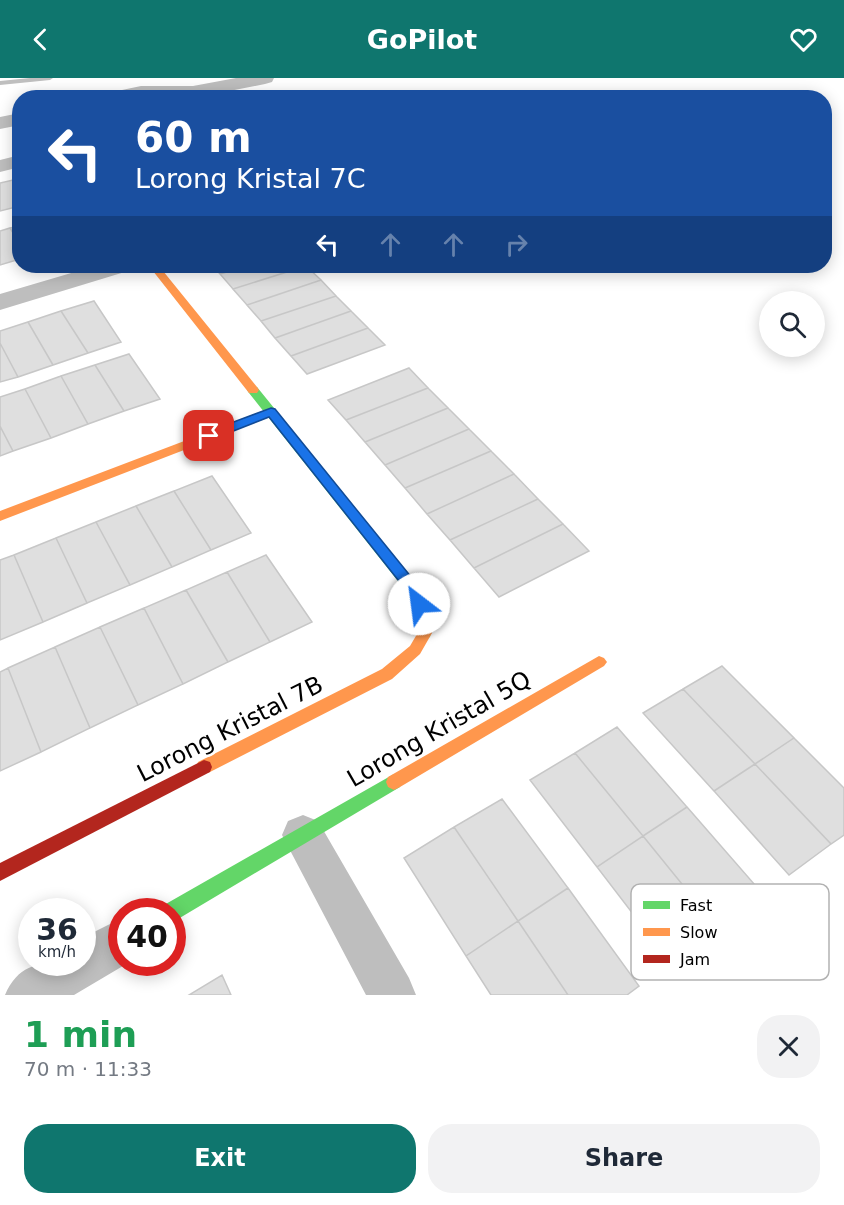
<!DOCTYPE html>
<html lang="en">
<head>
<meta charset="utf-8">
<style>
  body { margin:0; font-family:"DejaVu Sans",sans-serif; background:#f2f2f3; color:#1f2937; height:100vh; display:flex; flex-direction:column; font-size:22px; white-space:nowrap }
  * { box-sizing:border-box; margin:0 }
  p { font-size:20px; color:#747a83 }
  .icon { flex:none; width:33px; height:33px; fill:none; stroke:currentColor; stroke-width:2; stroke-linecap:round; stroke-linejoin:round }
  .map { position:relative; height:917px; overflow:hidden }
  .details { display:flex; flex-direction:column; background:#fff; flex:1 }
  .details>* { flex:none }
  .hud { position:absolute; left:12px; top:12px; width:820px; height:183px; border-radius:24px; box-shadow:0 3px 15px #0003; background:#1a4fa0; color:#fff; overflow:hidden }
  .controls { position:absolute; left:759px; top:213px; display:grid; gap:12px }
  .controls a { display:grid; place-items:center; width:66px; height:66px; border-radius:50%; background:#fff; box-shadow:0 3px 15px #0003; font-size:30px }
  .speed { position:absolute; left:18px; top:820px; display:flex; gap:12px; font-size:30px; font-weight:700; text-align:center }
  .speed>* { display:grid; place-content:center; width:78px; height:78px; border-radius:50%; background:#fff; box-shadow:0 3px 15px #0003; line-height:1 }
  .speed small { font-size:15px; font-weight:400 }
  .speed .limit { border:9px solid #d22; background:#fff; color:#111 }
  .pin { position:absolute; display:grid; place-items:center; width:51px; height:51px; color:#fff; margin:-26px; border-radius:12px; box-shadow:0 3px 9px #0006 }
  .me { position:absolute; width:66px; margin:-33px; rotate:330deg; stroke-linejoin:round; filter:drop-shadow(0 0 4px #0008) }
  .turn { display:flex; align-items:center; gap:21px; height:126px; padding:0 24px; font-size:27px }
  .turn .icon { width:78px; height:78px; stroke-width:2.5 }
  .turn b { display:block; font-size:42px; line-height:51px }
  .lanes { display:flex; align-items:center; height:57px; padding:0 24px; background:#0003; justify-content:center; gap:30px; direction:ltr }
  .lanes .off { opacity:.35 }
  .round { display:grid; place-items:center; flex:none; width:63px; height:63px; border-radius:24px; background:#f2f2f3 }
  .overview { display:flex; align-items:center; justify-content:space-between; height:102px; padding:0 24px }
  h1 { font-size:36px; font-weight:800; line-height:45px; color:#1e9e55 }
  .cta { display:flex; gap:12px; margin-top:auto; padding:12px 24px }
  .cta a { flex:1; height:69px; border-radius:24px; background:#0f766e; color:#fff; font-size:24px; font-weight:800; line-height:69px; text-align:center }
  .cta a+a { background:#f2f2f3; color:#1f2937 }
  header { display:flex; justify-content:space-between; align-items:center; height:78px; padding:0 24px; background:#0f766e; color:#fff; font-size:27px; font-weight:800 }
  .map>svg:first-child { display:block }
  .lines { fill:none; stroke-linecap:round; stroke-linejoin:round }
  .stream { fill:#bfbfbf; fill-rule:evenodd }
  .building { fill:#dfdfdf; stroke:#c7c7c7; stroke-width:1.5 }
  .street { fill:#bebebe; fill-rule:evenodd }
  .fast { fill:#63d668; fill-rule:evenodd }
  .slow { fill:#ff974d; fill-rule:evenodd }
  .jam { fill:#b3261e; fill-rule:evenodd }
  .route { fill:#1a73e8; stroke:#114b97; stroke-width:1.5 }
  .labels { text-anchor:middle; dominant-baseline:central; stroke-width:5; stroke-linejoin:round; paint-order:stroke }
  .near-street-label { font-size:24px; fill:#000; stroke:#fff }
  .key { fill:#fff; stroke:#b2b2b2; stroke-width:1.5 }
  .key-label { font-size:16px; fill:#000 }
</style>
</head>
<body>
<header><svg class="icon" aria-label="back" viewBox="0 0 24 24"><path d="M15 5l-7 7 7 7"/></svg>GoPilot<svg class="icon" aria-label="heart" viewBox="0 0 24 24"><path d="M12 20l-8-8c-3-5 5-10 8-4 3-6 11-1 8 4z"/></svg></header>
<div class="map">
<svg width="844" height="917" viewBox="0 0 844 917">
  <rect width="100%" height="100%" fill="#fff"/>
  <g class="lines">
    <!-- stream -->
    <path class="stream" d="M30,0h23l-3,2 -50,5v-4z"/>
  </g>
  <!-- building -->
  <path class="building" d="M13,102l7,9v17l-20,5v-28z
    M20,148v18l-10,-16z
    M10,150l10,16v15l-20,6v-34z
    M213,188h34l-27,8z
    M247,188h59l-73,23 -13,-15z
    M306,188l15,14 -74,25 -14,-16z
    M321,202l15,16 -75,25 -14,-16z
    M336,218l15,15 -76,27 -14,-17z
    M94,223l27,41 -33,11 -27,-42z
    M61,233l27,42 -35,12 -25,-43z
    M351,233l17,17 -77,28 -16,-18z
    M28,244l25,43 -35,12 -18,-34v-12z
    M368,250l17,17 -78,29 -16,-18z
    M0,265l18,34 -18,5z
    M129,276l31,45 -36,12 -29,-46z
    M95,287l29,46 -36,13 -27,-48z
    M409,290l19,20 -82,32 -18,-20z
    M61,298l27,48 -37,14 -26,-49z
    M428,310l20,20 -83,34 -19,-22z
    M25,311l26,49 -38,13 -13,-25v-29z
    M448,330l21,21 -84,36 -20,-23z
    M0,348l13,25 -13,5z
    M469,351l22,22 -86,37 -20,-23z
    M491,373l23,23 -87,40 -22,-26z
    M514,396l24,25 -88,41 -23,-26z
    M212,398l39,57 -40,17 -37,-59z
    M174,413l37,59 -39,17 -36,-61z
    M538,421l25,25 -89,44 -24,-28z
    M136,428l36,61 -42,18 -34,-63z
    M96,444l34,63 -43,18 -31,-65z
    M563,446l26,27 -90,46 -25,-29z
    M56,460l31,65 -44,19 -29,-67z
    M14,477l29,67 -43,18v-80z
    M266,477l46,67 -42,20 -43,-70z
    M227,494l43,70 -42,20 -42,-72z
    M186,512l42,72 -45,22 -39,-76z
    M144,530l39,76 -45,21 -38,-78z
    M100,549l38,78 -48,23 -35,-81z
    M55,569l35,81 -49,24 -33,-84z
    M722,588l72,72 -39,26 -72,-75z
    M8,590l33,84 -41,19v-99z
    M683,611l72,75 -41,27 -71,-78z
    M617,649l70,80 -44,29 -68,-83z
    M794,660l50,50v47l-13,9 -76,-80z
    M575,675l68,83 -46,31 -67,-87z
    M755,686l76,80 -42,31 -75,-84z
    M502,721l66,89 -50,33 -64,-94z
    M687,729l75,86 -46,33 -73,-90z
    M454,749l64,94 -52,35 -62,-98z
    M643,758l73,90 -47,35 -72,-94z
    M568,810l71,98 -12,9h-59l-50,-74z
    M518,843l50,74h-77l-25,-39z
    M222,897l9,20h-42z"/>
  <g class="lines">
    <!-- street -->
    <path class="street" d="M236,0h38l-2,4 -7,2 -71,14h-93l2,-4 38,-8h52z
      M20,35v12l-20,4v-12z
      M20,77v12l-20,5v-12z
      M95,188h36l-3,5 -128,39v-16z
      M303,737l15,6 91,157 7,17h-50l-84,-160 6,-14z
      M122,840v45h6l-54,32h-69c16,-37 43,-32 77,-32v-25z"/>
    <!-- fast -->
    <path class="fast" d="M253,308l4,1 159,196 17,35 -3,19 -5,2 -5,-2 -2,-4 1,-15 -14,-28 -156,-197 -2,-3z
      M394,696l6,3 2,5 -2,5 -222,132 -6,2v-9h-10l2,-7z"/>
    <!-- slow -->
    <path class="slow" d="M149,188h10l98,121 2,3 -2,3h-8z
      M271,330l4,1 2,3 -2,3 -275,106v-10z
      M425,549l5,2 2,4 -12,21 -28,25 -182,93 -6,2 -6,-2 -2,-5 2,-5 184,-93 28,-23 10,-17z
      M599,578l5,2 3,4 -3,4 -204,121 -6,3 -6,-3 -2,-5 2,-5z"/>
    <!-- jam -->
    <path class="jam" d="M204,682l6,2 2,5 -2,5 -210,109v-18z"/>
  </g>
  <!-- route -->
  <path class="route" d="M271,330l4,1 141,174 10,21 -2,4h-10l-8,-18 -137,-173 -56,22 -4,1 -7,-4 2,-3z"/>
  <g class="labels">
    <!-- near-street labels -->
    <g class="near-street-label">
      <text transform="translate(230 651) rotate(-27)">Lorong Kristal 7B</text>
      <text transform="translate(439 651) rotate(-30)">Lorong Kristal 5Q</text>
    </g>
  </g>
  <!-- legend -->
  <rect x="631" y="806" width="198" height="96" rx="9" class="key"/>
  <rect x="643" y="823" width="27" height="8" fill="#63d668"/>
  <rect x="643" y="850" width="27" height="8" fill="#ff974d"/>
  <rect x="643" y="877" width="27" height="8" fill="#b3261e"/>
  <g class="key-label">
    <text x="680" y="833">Fast</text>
    <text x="680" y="860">Slow</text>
    <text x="680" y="887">Jam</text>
  </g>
</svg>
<div class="controls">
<a><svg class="icon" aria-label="search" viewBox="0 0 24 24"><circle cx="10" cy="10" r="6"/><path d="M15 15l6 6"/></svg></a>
</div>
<div class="speed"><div>36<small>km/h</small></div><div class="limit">40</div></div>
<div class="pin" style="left:209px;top:358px;background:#d93025"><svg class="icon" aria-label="arrive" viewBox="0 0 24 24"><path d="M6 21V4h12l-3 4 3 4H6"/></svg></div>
<svg class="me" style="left:419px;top:526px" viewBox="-20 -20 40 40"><circle r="19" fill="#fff"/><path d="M0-13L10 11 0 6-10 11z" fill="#1a73e8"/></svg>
<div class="hud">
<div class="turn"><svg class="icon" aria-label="left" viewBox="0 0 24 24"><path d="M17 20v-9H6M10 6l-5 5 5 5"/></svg><div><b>60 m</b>Lorong Kristal 7C</div></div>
<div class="lanes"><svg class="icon" aria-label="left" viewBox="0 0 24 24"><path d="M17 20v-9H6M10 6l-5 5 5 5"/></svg><svg class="icon off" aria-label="ahead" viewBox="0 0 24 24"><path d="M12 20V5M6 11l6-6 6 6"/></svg><svg class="icon off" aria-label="ahead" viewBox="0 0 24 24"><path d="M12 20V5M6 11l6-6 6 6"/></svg><svg class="icon off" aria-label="right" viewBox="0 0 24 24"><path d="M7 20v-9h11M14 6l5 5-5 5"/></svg></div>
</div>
</div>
<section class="details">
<div class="overview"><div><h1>1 min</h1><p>70 m · 11:33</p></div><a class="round"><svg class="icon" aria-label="close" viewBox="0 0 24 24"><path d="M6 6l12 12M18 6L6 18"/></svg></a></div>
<div class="cta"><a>Exit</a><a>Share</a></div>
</section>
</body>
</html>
